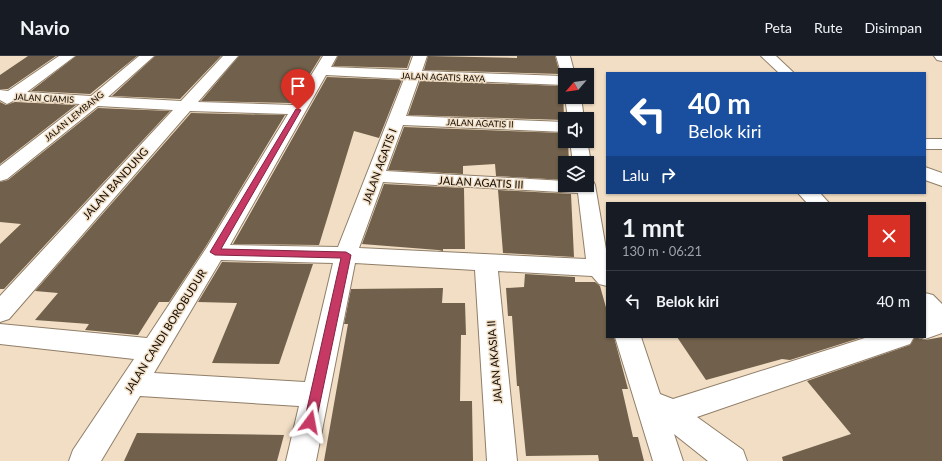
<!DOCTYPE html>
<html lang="id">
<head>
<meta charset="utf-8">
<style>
  body { margin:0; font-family:Lato,sans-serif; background:#242831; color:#f1f3f6; height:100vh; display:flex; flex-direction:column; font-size:15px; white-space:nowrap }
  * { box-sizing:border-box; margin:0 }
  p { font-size:13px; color:#9ea1a6 }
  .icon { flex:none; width:22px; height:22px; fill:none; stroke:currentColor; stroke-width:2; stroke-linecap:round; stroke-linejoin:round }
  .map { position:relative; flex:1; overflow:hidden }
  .side { position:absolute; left:606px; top:146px; width:320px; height:136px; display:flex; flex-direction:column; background:#171b24; border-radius:0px; box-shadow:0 1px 3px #0004 }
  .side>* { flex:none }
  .banner { position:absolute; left:606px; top:16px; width:320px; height:122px; border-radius:0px; box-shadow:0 1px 3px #0004; background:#1a4fa0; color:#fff; overflow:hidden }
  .needle { width:26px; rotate:242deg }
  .fabs { position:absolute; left:558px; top:12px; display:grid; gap:8px }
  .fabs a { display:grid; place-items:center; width:36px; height:36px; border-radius:0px; background:#171b24; box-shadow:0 1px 3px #0004; font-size:20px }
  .pin { position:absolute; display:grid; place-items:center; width:34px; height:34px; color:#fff; margin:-41px -17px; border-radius:50% 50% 50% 0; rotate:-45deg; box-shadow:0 0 4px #0007 }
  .pin .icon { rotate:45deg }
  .me { position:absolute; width:44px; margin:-22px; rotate:13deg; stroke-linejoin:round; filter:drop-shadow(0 0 3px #0008) }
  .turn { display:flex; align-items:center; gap:14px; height:84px; padding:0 16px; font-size:18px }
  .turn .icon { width:52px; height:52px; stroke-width:2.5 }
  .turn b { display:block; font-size:28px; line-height:34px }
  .then { display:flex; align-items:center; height:38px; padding:0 16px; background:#0003; gap:8px; font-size:15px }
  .round { display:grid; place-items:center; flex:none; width:42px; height:42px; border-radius:0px; background:#242831 }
  .head { display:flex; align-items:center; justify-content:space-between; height:68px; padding:0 16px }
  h1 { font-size:24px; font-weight:700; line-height:30px }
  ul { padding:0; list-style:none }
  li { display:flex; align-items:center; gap:12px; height:60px; padding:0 16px; border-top:1px solid #363941 }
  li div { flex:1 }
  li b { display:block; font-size:15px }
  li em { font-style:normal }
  header { display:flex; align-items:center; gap:24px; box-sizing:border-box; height:56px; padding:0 20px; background:#171b24; border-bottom:1px solid #363941 }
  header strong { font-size:19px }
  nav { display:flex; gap:22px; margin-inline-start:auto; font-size:14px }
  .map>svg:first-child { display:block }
  .building { fill:#71604b }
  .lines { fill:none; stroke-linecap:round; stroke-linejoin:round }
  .street-casing { stroke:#907e68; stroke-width:2 }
  .street { fill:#fff; fill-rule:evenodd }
  .route { fill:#c73965; stroke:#812542 }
  .labels { text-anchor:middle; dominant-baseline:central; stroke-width:3; stroke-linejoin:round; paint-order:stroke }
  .far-street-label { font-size:9px; fill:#110b04; stroke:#f1dec5 }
  .street-label { font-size:11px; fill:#110b04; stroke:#f1dec5 }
</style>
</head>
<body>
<header>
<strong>Navio</strong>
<nav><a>Peta</a><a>Rute</a><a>Disimpan</a></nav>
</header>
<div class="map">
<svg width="942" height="405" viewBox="0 0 942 405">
  <rect width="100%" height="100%" fill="#f1dec5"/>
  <!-- building -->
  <path class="building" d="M28,0h28l-48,33h-8v-14z
    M76,0h61l-47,38 -59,-3z
    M155,0h66l-41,43 -68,-3z
    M239,0h82l-29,47 -91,-2z
    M338,0h73l-4,12 -74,-2z
    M428,0l89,2v-2h38l5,18 -136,-4z
    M327,21l75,3 -23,58 -25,-7 -35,114 -86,-1z
    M420,25l143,5 1,34 -156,-5z
    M0,46l6,3 9,-3 61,3 -76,59z
    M98,52l72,3 -166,178h-4v-45l21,-20 -21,-2v-40l8,-2z
    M191,57l94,2 -79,131 -37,56h-10l-21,33 -53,-5 4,-6 -54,-4 23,-27 -23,-2z
    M404,71l160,6 1,8h3l1,22h-4v17l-69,-4 -1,-12 -32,2v8l-75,-4z
    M384,128l80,4 1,61h-22v2l-5,-1 -76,-6z
    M498,134l73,4 3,63 -71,-4z
    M222,206l91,2 -34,100 -67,-1 25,-60 -39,-1z
    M525,218l50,3v5h20l5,4 7,25v26h7l14,52h-6l11,48h5l6,24h-45l-1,-6 -72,1 -7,-70h-2l-5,-70h-4l-2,-28 18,-1z
    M443,232l-1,15h23l1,32h-5l-1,66h12l1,60h-149l24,-137h-4l7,-35z
    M677,281h186l-73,23 -8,-1 -76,21z
    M915,281l10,3 17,-3v124h-159l-1,-4 69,-23 -44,-53 103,-36z
    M137,377l147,2 -7,26h-153z"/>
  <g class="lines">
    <defs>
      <path id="street" d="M59,0h16l-48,36 64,4 48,-40h15l-46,41 73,4 42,-45h15l-40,46 95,3 30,-49h14l-6,11 77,3 5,-14h14l-5,15 140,5 -6,-20h14l5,19h-10v10l-146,-6 -13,37 159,6v10l-162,-7 -17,46 179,10v4h22v-6l6,2 2,4 12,70v31l-8,-2 -7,-8 -94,-5 19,190h-30l-12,-191 -120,-7 -39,198h-30l13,-55 -159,-10 -39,65h-32l4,-11 61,-91 -134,-15v-20l147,14 60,-91 81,-133 -98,-3 -181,208 -9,3v-26l173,-186 -75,-4 -91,73 -7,2v-15l80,-62 -65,-4 -8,4 -7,-4v-10l8,1zM326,19l78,4 -66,168 -108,-2zM383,126l195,11 8,66 -227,-11zM221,204l112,3 -28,119 -151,-9z
        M761,0h15l18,17h-15z
        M934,0h8v5l-5,-1z
        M565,41h16l3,22h-16z
        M925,83h17v10h-17z
        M587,84l4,23 -4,4v-4h-14l-3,-22z
        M925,111l17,6v13l-17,-6z
        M798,137h22l9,10h-22z
        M925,237l8,2 9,9v29l-17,6 -6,-2h6z
        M615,281h26l19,57 13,5 195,-62h46l-4,7 -213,73 46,33 4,11h-39l-34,-27 9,27h-30z"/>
    </defs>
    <!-- street casing -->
    <use href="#street" class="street-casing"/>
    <!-- street -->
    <use href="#street" class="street"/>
  </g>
  <!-- route -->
  <path class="route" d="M296,53l5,1 -80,139 125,3 5,3 -35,167 -2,3 -4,2 -4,-2 -2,-3 37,-164 -126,-3 -5,-3z"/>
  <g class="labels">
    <!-- far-street labels -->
    <g class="far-street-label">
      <text transform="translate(443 21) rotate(2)">JALAN AGATIS RAYA</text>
      <text transform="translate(44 42) rotate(3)">JALAN CIAMIS</text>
      <text transform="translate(74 60) rotate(-39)">JALAN LEMBANG</text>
      <text transform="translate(480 67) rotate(2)">JALAN AGATIS II</text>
    </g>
    <!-- street labels -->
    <g class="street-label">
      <text transform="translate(379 110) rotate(-70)">JALAN AGATIS I</text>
      <text transform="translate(481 126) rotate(3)">JALAN AGATIS III</text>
      <text transform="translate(115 127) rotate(-48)">JALAN BANDUNG</text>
      <text transform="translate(165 275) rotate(-58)">JALAN CANDI BOROBUDUR</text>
      <text transform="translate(494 306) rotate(-95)">JALAN AKASIA II</text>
    </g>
  </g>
</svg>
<div class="fabs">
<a><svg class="needle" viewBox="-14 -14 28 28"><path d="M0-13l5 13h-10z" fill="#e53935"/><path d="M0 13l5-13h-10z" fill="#9ea1a6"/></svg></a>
<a><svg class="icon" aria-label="sound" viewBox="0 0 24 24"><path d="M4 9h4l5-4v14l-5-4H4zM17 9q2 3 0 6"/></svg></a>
<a><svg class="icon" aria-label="layers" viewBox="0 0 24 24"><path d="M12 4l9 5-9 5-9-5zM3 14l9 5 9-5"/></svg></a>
</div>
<div class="pin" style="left:298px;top:54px;background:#d93025"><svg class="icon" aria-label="arrive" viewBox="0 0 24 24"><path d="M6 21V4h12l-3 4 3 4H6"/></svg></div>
<svg class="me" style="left:310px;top:366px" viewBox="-20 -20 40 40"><path d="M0-17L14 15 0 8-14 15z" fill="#c73965" stroke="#fff" stroke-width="4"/></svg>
<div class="banner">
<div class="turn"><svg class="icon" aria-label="left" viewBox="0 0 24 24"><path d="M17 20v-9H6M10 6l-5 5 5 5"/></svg><div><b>40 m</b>Belok kiri</div></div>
<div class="then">Lalu<svg class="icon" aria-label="right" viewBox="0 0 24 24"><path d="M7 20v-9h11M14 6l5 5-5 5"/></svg></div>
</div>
<section class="side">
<div class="head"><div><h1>1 mnt</h1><p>130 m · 06:21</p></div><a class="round" style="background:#d93025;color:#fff"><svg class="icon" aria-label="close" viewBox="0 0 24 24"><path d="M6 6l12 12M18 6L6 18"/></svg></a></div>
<ul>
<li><svg class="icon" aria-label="left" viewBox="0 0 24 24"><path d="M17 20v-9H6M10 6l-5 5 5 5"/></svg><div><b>Belok kiri</b></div><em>40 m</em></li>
</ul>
</section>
</div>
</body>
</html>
